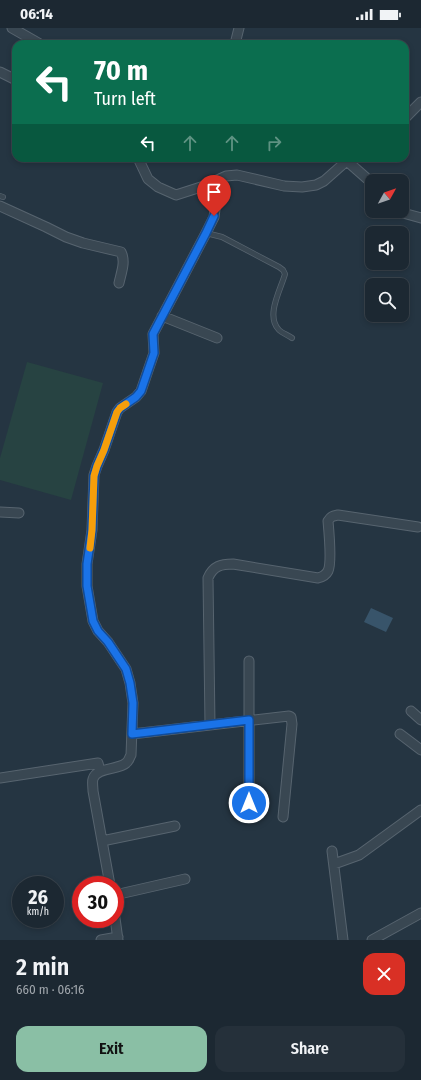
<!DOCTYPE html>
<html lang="en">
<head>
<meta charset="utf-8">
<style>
  body { margin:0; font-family:"Fira Sans Condensed",sans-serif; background:#25303a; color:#f1f3f6; height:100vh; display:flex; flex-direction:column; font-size:15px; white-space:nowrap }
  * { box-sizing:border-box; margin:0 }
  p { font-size:13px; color:#a0a6ac }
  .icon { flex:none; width:22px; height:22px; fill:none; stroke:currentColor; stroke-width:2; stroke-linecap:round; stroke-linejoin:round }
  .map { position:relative; height:912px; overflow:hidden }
  .side { display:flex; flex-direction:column; background:#1c2832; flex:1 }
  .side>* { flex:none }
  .guide { position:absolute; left:12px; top:12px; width:397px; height:122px; border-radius:12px; box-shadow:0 2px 6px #0003,0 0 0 1px #3a444d; background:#0b6e4f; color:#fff; overflow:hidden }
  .needle { width:26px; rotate:50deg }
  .tools { position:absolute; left:365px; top:146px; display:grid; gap:8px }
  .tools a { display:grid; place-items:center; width:44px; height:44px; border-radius:8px; background:#1c2832; box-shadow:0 2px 6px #0003,0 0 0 1px #3a444d; font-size:20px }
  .speed { position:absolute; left:12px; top:848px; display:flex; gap:8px; font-size:20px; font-weight:700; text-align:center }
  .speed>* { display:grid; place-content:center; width:52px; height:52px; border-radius:50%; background:#1c2832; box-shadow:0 2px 6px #0003,0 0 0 1px #3a444d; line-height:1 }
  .speed small { font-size:10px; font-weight:400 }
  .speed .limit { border:6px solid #d22; background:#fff; color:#111 }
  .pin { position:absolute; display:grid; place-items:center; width:34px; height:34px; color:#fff; margin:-41px -17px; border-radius:50% 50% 50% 0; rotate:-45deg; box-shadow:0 0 4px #0007 }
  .pin .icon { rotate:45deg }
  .me { position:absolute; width:44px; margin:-22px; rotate:0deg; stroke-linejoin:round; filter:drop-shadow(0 0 3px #0008) }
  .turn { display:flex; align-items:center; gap:14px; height:84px; padding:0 16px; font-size:18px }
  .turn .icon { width:52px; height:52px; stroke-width:2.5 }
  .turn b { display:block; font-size:28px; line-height:34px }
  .lanes { display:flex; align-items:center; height:38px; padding:0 16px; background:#0003; justify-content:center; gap:20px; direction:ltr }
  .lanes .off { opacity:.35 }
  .round { display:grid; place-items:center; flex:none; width:42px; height:42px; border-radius:12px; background:#25303a }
  .overview { display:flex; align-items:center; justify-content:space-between; height:68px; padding:0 16px }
  h1 { font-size:24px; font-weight:600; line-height:30px }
  .button { display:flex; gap:8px; margin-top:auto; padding:8px 16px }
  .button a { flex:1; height:46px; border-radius:12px; background:#8abfa5; color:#111; font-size:16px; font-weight:600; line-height:46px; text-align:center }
  .button a+a { background:#25303a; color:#f1f3f6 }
  .status { display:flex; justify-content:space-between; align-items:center; height:28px; padding:0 20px; background:#1c2832; direction:ltr }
  .status svg { height:11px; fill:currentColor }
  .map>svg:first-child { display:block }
  .green { fill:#274342 }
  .water { fill:#38546a }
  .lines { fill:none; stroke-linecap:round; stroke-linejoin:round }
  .lane-casing { stroke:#57646f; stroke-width:6 }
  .street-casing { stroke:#57646f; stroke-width:11 }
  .lane { stroke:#394752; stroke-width:4.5 }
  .street { stroke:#394752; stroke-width:9 }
  .route-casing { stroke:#114b97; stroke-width:10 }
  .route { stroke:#1a73e8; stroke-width:7 }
  .slow { stroke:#f59e0b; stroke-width:7 }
</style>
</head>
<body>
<div class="status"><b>06:14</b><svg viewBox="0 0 49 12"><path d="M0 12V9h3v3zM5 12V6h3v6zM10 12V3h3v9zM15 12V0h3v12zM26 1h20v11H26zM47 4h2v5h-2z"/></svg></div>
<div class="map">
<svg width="421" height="912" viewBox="0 0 421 912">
  <rect width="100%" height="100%" fill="#253542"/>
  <!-- green -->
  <path class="green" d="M27,334l76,21 -32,117 -71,-20v-22z"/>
  <!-- water -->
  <path class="water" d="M371,580l22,10 -7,14 -22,-10z"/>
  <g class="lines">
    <defs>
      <path id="lane" d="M0,168l3,1
        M206,205l16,4 57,30 4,3 2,4c-4,15 -20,42 -6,56 3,3 9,5 13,8"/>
      <path id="street" d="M12,0l28,16
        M235,16l4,-16
        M0,44l16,8
        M405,90l16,-16
        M138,130l10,21 10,8 18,8 28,-9 22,-10 11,-1 47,11 18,1 14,-2 8,-4 26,-23
        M347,133l25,22
        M0,178l46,21 20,10 17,6 38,9c5,10 0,21 -2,31
        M399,183l4,2 18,5
        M162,288l55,22
        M0,484l19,1
        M411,683l10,9
        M210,697l-2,-147c5,-12 13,-14 25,-14l85,14c4,-1 8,-3 10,-7 4,-8 1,-39 0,-50 3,-5 5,-5 10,-6l80,12
        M132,706l157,-18 2,1 1,7 -9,93
        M400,706l21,16
        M0,750l98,-15 2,8
        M249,789v-156
        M102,813l73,-15
        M332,823l11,89
        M334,836l25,-9 62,-45
        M110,857l-17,-94c0,-3 -1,-9 0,-12 3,-12 26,-9 33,-16 3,-2 3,-5 5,-8l2,-52 -3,-20 -4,-14 -18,-27 -10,-11 -5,-10 -6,-35v-22l5,-34 2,-55 3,-9 7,-16 13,-38 3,-4 16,-11 5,-6 13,-38 -1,-19 53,-101 8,-16 5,-37
        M115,867l70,-16
        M115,890l3,22
        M101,912l17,-3
        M372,912l49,-27"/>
    </defs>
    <!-- lane casing -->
    <use href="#lane" class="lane-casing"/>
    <!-- street casing -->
    <use href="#street" class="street-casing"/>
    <!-- lane -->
    <use href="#lane" class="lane"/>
    <!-- street -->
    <use href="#street" class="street"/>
  </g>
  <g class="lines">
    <defs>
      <path id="route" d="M214,188l-8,17 -53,101 1,19 -13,38 -5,6 -16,11 -3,4 -13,38 -7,16 -3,10 -2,54 -5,34v22l6,35 5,10 10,11 18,27 4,14 3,20 -1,31 117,-14v83"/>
    </defs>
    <!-- route casing -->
    <use href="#route" class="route-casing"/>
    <!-- route -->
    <use href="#route" class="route"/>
    <!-- slow -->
    <path class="slow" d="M90,520l2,-18 2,-54 3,-10 7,-16 13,-38 3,-4 6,-4"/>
  </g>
</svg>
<div class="tools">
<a><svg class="needle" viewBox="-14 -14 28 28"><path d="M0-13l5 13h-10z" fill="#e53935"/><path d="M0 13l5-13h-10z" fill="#a0a6ac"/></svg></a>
<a><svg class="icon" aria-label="sound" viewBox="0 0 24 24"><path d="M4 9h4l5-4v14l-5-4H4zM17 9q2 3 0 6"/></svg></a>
<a><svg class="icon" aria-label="search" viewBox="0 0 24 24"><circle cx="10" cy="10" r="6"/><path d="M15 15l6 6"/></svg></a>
</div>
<div class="speed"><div>26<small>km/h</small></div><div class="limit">30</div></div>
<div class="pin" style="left:214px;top:188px;background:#d93025"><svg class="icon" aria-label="arrive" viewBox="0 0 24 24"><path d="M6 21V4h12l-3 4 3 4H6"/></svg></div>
<svg class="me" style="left:249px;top:775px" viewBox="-20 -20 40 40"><circle r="17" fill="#1a73e8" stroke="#fff" stroke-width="3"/><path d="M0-11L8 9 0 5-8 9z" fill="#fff"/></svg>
<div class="guide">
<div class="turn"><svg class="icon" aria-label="left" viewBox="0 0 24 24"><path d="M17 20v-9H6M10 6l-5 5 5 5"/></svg><div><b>70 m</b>Turn left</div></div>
<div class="lanes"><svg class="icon" aria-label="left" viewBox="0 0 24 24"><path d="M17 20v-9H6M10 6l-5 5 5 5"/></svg><svg class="icon off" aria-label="ahead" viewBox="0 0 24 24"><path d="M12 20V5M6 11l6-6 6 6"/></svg><svg class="icon off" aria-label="ahead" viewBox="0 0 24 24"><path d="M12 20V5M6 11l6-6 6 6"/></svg><svg class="icon off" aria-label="right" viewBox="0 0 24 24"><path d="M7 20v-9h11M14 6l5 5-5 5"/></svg></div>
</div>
</div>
<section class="side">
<div class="overview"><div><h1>2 min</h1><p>660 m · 06:16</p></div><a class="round" style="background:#d93025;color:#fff"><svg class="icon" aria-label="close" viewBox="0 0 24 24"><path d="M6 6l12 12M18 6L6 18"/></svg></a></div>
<div class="button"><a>Exit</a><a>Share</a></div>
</section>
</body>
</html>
